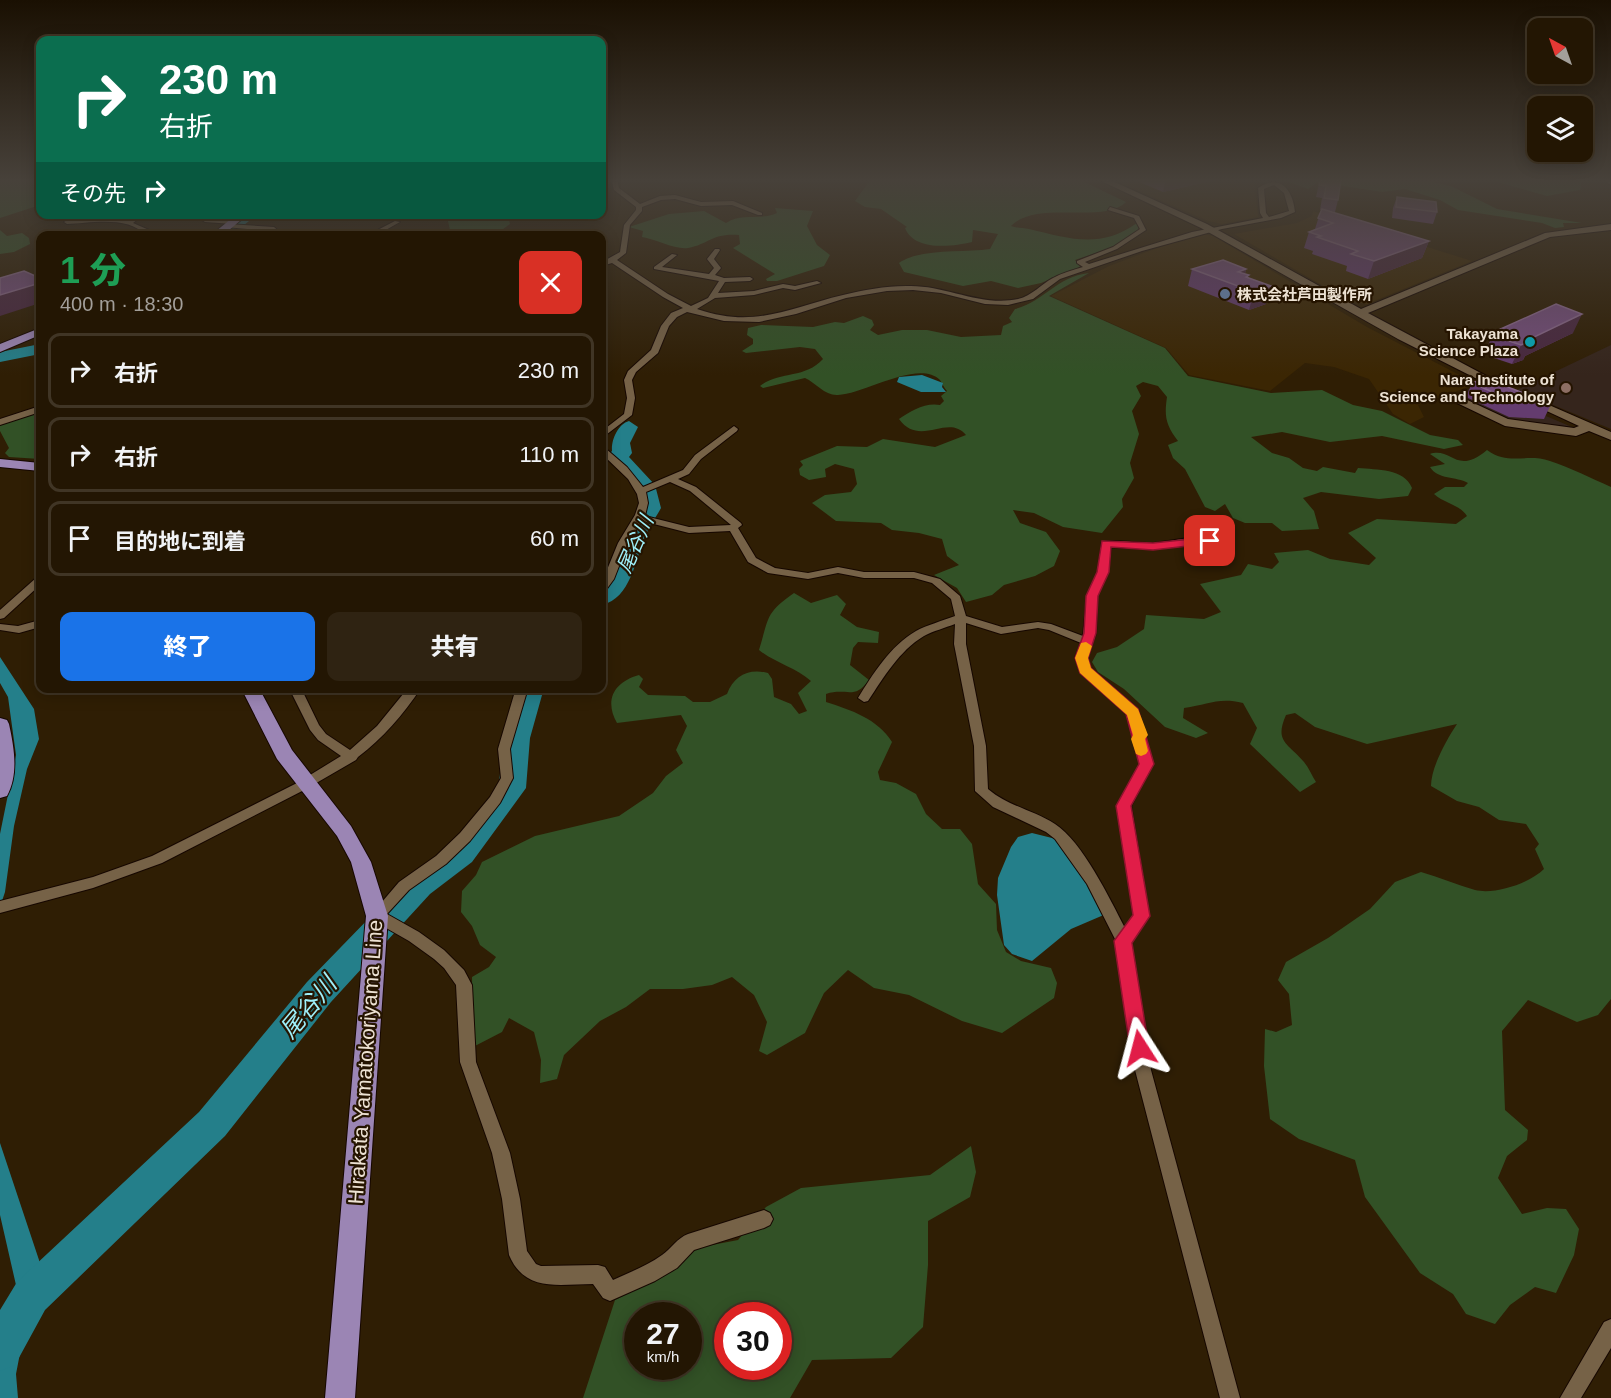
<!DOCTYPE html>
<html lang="ja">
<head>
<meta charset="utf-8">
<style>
  body { margin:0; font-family:Arial,"Noto Sans JP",sans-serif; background:#2f2312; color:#f1f3f6; height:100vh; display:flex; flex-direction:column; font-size:22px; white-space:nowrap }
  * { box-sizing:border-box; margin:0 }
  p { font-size:20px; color:#a39f9a }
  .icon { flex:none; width:33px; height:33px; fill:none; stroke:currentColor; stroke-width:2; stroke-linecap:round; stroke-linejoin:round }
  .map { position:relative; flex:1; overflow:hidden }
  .details { position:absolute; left:36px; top:231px; width:570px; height:462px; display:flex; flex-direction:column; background:#231603; border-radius:12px; box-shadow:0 3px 15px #0003,0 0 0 2px #403525 }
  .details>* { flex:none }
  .guide { position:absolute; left:36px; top:36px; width:570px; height:183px; border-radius:12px; box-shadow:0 3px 15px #0003,0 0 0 2px #403525; background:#0b6e4f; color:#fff; overflow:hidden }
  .needle { width:39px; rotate:320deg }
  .controls { position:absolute; left:1527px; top:18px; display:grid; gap:12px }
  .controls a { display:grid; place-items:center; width:66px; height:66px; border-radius:12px; background:#231603; box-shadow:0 3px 15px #0003,0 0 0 2px #403525; font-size:30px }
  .speed { position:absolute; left:624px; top:1302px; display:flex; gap:12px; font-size:30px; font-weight:700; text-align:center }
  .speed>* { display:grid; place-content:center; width:78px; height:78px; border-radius:50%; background:#231603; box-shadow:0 3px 15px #0003,0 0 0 2px #403525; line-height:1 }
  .speed small { font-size:15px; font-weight:400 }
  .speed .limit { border:9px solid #d22; background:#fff; color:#111 }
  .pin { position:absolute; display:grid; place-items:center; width:51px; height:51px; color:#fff; margin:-26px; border-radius:12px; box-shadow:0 3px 9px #0006 }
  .me { position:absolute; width:66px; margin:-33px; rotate:351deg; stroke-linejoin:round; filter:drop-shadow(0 0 4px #0008) }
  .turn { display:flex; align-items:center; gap:21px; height:126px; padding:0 24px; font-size:27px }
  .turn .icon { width:78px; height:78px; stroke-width:2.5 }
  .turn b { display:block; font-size:42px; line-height:51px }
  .then { display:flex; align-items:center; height:57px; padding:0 24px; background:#0003; gap:12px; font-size:22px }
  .round { display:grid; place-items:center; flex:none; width:63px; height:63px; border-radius:12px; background:#2f2312 }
  .head { display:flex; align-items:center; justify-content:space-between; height:102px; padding:0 24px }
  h1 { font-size:36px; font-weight:800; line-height:45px; color:#1e9e55 }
  .primary-button { display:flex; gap:12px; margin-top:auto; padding:12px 24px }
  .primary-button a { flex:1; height:69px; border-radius:12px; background:#1a73e8; color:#fff; font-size:24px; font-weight:800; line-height:69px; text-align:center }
  .primary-button a+a { background:#2f2312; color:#f1f3f6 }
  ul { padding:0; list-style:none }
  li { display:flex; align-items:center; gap:18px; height:75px; margin:0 12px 9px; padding:0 12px; border:3px solid #403525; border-radius:12px }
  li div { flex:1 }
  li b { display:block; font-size:22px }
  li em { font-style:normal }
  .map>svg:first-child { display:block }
  .built { fill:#3b2603 }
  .education { fill:#35251c }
  .green { fill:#325126; fill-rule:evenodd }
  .water { fill:#247f8a }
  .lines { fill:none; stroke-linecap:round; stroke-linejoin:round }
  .river { fill:#247f8a; fill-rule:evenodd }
  .street-casing { stroke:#160700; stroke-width:2 }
  .secondary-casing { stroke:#160700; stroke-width:2 }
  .primary-casing { stroke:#160700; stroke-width:2 }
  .street { fill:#766247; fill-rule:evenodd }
  .secondary { fill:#766247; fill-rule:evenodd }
  .primary { fill:#9b85b4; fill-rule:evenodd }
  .wall { fill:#643c6f }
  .shaded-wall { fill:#492840 }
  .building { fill:#734d7a; stroke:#866588; stroke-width:1.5 }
  .route { fill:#e11d48; stroke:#92132f; stroke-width:1.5 }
  .slow { fill:#f59e0b }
  .service-dot { fill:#5c6f8a; stroke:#251400; stroke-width:2 }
  .culture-dot { fill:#0f9aa8; stroke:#251400; stroke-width:2 }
  .education-dot { fill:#8d6e63; stroke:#251400; stroke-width:2 }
  .labels { text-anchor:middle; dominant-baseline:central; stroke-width:4.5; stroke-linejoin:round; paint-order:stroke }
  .far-poi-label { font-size:15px; font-weight:bold; fill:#ede2d3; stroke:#251400; text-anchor:end }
  .water-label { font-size:20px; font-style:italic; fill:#9ef0fa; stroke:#251400 }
  .near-street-label { font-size:21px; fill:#ede2d3; stroke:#251400 }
  .near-water-label { font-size:24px; font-style:italic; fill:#9ef0fa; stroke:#251400 }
</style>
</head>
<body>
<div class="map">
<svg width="1611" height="1398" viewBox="0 0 1611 1398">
  <rect width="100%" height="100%" fill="#2f1e04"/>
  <!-- built -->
  <path class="built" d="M1112,179h142l4,38 -36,7 -14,-3z
    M1313,211l159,50 -105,43 -18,-3 -115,-67 63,-11 15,-7z
    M1198,233l15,3 154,91 110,57 -59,21 6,12 -14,7 -17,-10 -24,-35 -35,-12 -29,-4 -35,28 -81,-16 -23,-27 -115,-52 58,-30z"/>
  <!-- education -->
  <path class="education" d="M1611,345v84l-94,-39 10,-5z
    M1479,385l48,23 45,19 -66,-7 -52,-25z"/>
  <!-- green -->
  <path class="green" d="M0,179h40v26l-40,13z
    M871,179h207l48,23c-23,23 -89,-3 -115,24 5,2 12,2 18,3 42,10 71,20 108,-6l2,8 -26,16 -38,13 5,7 -39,16 -23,5 -27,-7 -28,5 -59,-14 -5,-9c21,-15 64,-10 91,-14l8,-15 -25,-4 -1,12c-21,5 -58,9 -67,-14l2,-1 -26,-18 -16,-2 -10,-6z
    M1262,179l169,2 22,6 44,22 85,14h-19l1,4 -9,1 -13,-5 -84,-13 -18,-10 -35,-11 -23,3 -64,-10 -10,7 -16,-6z
    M1487,179h95l-2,11 -33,6z
    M775,208l38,3 -6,15 10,19 13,10 -6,11 -47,15h-10l-1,-2 9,-5 -42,-26 7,-4 -1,-9c-28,-2 -29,9 -51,13 -12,2 -33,-9 -46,-11l1,-6 -14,-4 40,-13 35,-3 22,12c16,-11 35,-2 51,-10z
    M440,215h68l2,9 -15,11h-35l-10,-5 -3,-13z
    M0,230l7,6 15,-3 7,5 1,6 -16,8 -14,2z
    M1089,273l-40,23 116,52 23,28 83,17 51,-3 31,15 29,6 48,24 28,5 5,5 -19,4 -62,-13 -52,6 -48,-10 -31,5 21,16 17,5 14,10 14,3 6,-4 32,6 3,-5c19,2 46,0 54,20l-4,8 -29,3 -58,-7 -18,6 11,13 5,18 -37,2 -10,-8h-27l-12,-5 -8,-14 -10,7 -10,-4 -20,-38 -12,-11 -5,-13 10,-4c-12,-16 -14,-24 -11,-44l-9,-11 -15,-4 -7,4 5,10 -9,15 7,23 -9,29 4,15 -12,21 1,8 -21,26 -39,-6 -29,-14 -21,-3 7,13 26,9 14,19 -6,15 -19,10 -31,9 -12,10 -26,7 -9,-14 -23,-13 25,-10 -12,-9 -5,-17 -23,-6 -27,-3 -11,-7 -45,-2 -24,-18 13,-8 26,-3 6,-8 -3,-15 -19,-5 -10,5 1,8 -17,3 -9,-5 -1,-6 4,-4 -3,-4 37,-15 30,1 16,-8 52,8 31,-12c-18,-22 -46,13 -67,-16 11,-8 27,-17 41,-14l4,-4 -3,-5 6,-5c-3,-3 -5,-8 -7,-11 -22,-21 -75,14 -102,15 -13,1 -22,-12 -33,-17l-42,10 -3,-2c19,-15 45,-7 63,-27l-8,-10 -15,-2 -54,6 -4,-2 11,-7v-5l-6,-4 1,-7 13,-3 52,2 22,-5 9,1 19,-7 9,4 2,5 -4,5 8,5 24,-5h25l34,7 40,-2 2,-9 9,-4 -3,-4 6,-9c30,-8 41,-32 74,-36z
    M40,411v48l-31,-2 -4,-4 4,-5 -9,-17v-8z
    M1487,450c22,16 39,3 63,11 21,7 41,17 61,26v512l-13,16 -21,7 -49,-22 -26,31 3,79 23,20 -1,10 -20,16 -9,22 24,36 25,-6 19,1 13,20 -5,26 -18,38 -21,-6 -25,18 -15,19 -29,-10 -13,-20 -33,-21 -55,-76 -10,-37 -56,-21 -29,-20 -6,-53 1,-37 11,3 16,-7 -3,-31 -11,-14 8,-18 42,-24 42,-29 25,-27 26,-10c18,5 36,13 54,18 20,5 55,-7 69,-21l-9,-20 4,-5 -13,-20 -27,-4 -20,-13 -22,-6 -26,-15c0,-19 16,-47 26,-62l-90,20 -52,-17 -20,-14 -9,2c-12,27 2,28 18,47 5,6 8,14 12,20l-16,10 -50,-48 7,-16 -14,-25c-25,-6 -35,2 -59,5l-1,10 25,15 -12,5 -31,-11 -41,-38 -26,-17 -6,-10 5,-9 20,-6 27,-18 2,-14 58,4 17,-7 -21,-28 41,-9 7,-11 24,5 7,-7 -5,-9 34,-3 22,9 39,6 7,-7 -28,-25 29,-14 79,5 11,-8c-8,-12 -22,-12 -33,-22l11,-7h19l4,-4c-12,-7 -30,-3 -38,-16l15,-3 -15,-10c22,-7 26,22 57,-4z
    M794,593l17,10 26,-8 9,9 -6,11 17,12 22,5 -1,11 -20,-1 -5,6 -3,17 19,15c-15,21 -22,7 -43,14v8c25,8 52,17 66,40l-14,30 2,8 16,3 20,11 10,20 16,15h18l12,15 6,40 18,20 1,26 9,22 15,9 30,7 6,15 -3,15 -52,35 -40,-12 -53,-26 -35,-7 -26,-18 -24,23 -19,40 -38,22 -8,-4 8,-29 -13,-27 -22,-18 -20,8 -29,4h-33l-24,18 -26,14 -36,34 -7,24 -17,4 1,-23 -7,-28 -25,-14 -7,14 -29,15 -1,-70 17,-10 7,-10 -16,-12 -8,-19 -11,-14 1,-21 14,-16 6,-13 53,-26 84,-20 34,-23 13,-17 17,-13 -7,-13 11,-24 -6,-11 -64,8c-13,-23 -3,-41 22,-48l4,4 -4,8 9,8 37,1 8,6h17l17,-8c7,-18 21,-26 41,-21l4,6 2,18 17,7 8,10 8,-3 -9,-18 13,-12c-16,-14 -36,-18 -52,-31 10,-32 6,-37 35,-57z
    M971,1146l5,26 -6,25 -42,24v44l-5,62 -32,31 -79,2 -22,38h-207l32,-98 55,-28 21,-23 47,-9 28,-33 35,-19 129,-13zM638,1316h50v50h-50zM728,1316h50v50h-50z"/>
  <!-- water -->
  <path class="water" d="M922,375l21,8 -1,4 4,5h-25l-24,-10 2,-5z
    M0,657l34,52 5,30 -12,30 -13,57 -9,66 -5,15v-73l16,-79 -8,-58 -8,-14z
    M1032,833l28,7 46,74 -35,15 -39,32 -20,-7 -8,-9 -7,-50 1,-17 13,-31 7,-10z
    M0,1143l39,117 7,31 -25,57 -5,26 2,24h-18v-60l21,-31 -21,-92z"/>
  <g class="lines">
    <!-- river -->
    <path class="river" d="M242,214h16l-28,22h-17z
      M40,344v10l-40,8v-10z
      M629,421l9,6 -8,16 2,10 -3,4 26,28 6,23c-5,9 -12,19 -16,29 -10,23 -14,61 -43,68v-19l6,-6 16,-45 17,-27 -6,-21 -28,-31 5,-5c-1,-11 6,-27 17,-30z
      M519,688h25l-14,50 -4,50 -54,74 -42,32 -99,108 -106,134 -180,174 -30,55 -15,6v-61l17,-28 182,-170 108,-130 101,-104 44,-32 47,-61 4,-47z"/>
    <defs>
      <path id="street" d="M611,179h6l2,9 21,16 20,-8 15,-1 26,7 32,-1 29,12v2h-4l-26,-10 -31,1 -26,-7 -14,1 -19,7v4l-12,14 -4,28 -9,7 51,34 23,12 17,-8 11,-17 -65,-12v-2l18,-13 5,1 -15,12 47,7 5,-6 -7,-9 8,-10h4l1,1 -6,9 7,9 -6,7 9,3 26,-1 3,2 -3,2 -25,1 -7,11 36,-2 29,-7 12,2 22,-5 4,2 -26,7 -12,-2 -29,7 -39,3 -18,11c58,20 91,-1 146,-14 20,-5 42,-9 63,-9 38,-2 74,21 112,13 14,-3 23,-15 35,-21 9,-5 20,-8 30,-11l-6,-4v-2l36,-14 27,-18 -6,-11 -26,-8 2,-3 29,9 7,14 -29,19 -32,13 4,2 103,-32 71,-14 -3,-5 -2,-25c22,-15 35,2 37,24l-14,6 -59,11 -80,22 -82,28 -27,20 -25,6 -23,-1 -44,-11 -28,-3 -26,1 -41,7 -50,16 -37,8 -35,-1 -37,-9 -10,5 -8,9 -11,27 -22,19 -4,8 3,18 -3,17 -30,23v-7l22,-17 3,-16 -3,-18 4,-9 23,-21 10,-24 10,-13 12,-5 -20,-11 -51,-34 -10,3v-4l18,-10 4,-27 12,-15v-3l-22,-17zM1274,185l10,8 5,18 -20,6 -3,-4 -2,-24z
        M1607,179h4v6l-3,-2z
        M136,214h8l-11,9 16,7 4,6h-7c-16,-21 -56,-13 -79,-12l-3,-2 3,-2 49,-1 12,2z
        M202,214h6v4l28,4 -3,2 -28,-2 -3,-2z
        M395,221l5,1 -25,14h-9z
        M227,224l47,3 10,9h-7l-5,-5 -47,-4v-2z
        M40,406v6l-40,13v-6z
        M734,426l4,3 -1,2 -36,28 -12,15 -11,5 18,8 45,36 1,2 -4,3 18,30 19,10 33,5 30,-6 26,5h50l26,7 20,17 6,20 36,11 36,-5 13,2 32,12 4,-40 11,-24 4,-30c17,-3 35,2 52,1 18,-1 59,-13 73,-2l-5,3 -24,-1 -45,6 -42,-2 -3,25 -11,24 -1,37 -9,25 3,10 47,41 15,55 -21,42 18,111 -18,25 20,128 89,328h-20l-85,-328 -19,-129 -29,-57 -32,-45 -9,-7 -53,-25 -18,-16 -1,-45 -20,-102 1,-20c-10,4 -22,7 -31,12 -25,15 -40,41 -56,65l-4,1 -6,-4c15,-24 32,-52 58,-67 11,-6 26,-10 39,-15l-4,-17 -19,-16 -18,-5h-50l-26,-5 -30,6 -40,-6 -20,-11 -18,-31 -41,2 -47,-12 -14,22 -14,36 -8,11 -4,1v-9l16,-39 17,-28 4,-12 -2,-9 -9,-15 -26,-25v-7l3,1 22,19 16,20 40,-17 12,-15zM670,482l20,9 41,34 -42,2 -44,-11 3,-13 -2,-11zM966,623l35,11 37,-6 11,2 32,13 -6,15 6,15 46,41 13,50 -23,42 17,110 -9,12c-15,-29 -43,-87 -70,-104 -22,-14 -47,-18 -67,-35l-2,-43 -20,-102z
        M40,577v8l-36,33 -4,1v-9l36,-32z
        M40,620v7l-21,6 -19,-3v-6l18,2z
        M289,688h12l18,37 7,9 24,16 27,-24 31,-38h13c-18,27 -38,50 -63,69l-2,3 -50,29 -144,74 -69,25 -93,25v-12l93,-24 59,-21 145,-73 44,-27 -23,-16 -8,-10z
        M516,688h12l-18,61 3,29 -13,25 -30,38 -24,23 -37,26 -22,24 32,18 25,18 20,20 8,15 4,77 34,91 10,46 7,52 9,13 5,2 57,-1 7,2 8,13c17,-8 34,-14 49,-25 9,-6 15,-17 26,-21l76,-24 6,3 3,6 -3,6 -6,3 -70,22 -17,18 -22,13 -45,20 -7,-3 -10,-14c-34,0 -68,9 -84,-29l-7,-56 -10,-46 -32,-91 -4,-77 -12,-17 -10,-9 -25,-18 -37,-21 -2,-4 29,-34 37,-26 24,-23 30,-36 11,-19 -3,-29z
        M1611,1319v29l-30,50h-21l44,-76z"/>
      <path id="secondary" d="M1097,179h11l99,45 154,85 184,-76 66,-9v6l-61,7 -182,76 139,74 2,2 -6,3 -105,-53 -197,-111z
        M1455,398h8l45,21 66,9 5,-2 -56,-26 10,-2 78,34v8l-22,-9 -13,5 -71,-10 -50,-24z"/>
      <path id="primary" d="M237,214h11l-26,22h-12z
        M40,328v7l-40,17v-8z
        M0,459l40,4v8l-40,-4z
        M241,688h18l33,62 59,76 20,36 17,54 -33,482h-30l41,-482 -15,-54 -14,-26 -60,-77z
        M0,718l7,2 2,4c5,23 10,50 -2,72l-7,2z"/>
    </defs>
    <!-- street casing -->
    <use href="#street" class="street-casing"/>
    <!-- secondary casing -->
    <use href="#secondary" class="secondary-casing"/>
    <!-- primary casing -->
    <use href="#primary" class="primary-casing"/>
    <!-- street -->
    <use href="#street" class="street"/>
    <!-- secondary -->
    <use href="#secondary" class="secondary"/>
    <!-- primary -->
    <use href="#primary" class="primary"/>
  </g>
  <!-- wall -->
  <path class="wall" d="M1132,179h84l-1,1 -52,12z
    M1320,179l18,21 -3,12 -7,-1 101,30 -7,17 -54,21 -22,-8 1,-5 -35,-12 1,-3 -9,-3 5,-16 6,-3 6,-19h-1l2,-12 -6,-1z
    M1397,197l40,15 -4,12 -41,-6 1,-10z
    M1192,269h54l-1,5 4,1 -1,2 18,27 -17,6 -61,-24z
    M1494,332l79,1 -48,23 -2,4 -11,4 -18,-6 -8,-8z
    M1472,383l79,21 -7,15 -35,-2 -43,-20z"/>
  <!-- shaded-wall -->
  <path class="shaded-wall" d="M1166,179h50l-1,1 -52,12z
    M1429,241l-7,17 -54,21 6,-18z
    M1246,269l-4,17 -4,-14z
    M40,283v20l-40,13v-21z
    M1271,286l-5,18 -17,6 5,-18z
    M1582,314l-9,19 -48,23 -2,4 -11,4 9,-19 13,-8z"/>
  <!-- building -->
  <path class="building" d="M1320,179h21l-3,21 -14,-2 2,-12 -7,-1z
    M1397,197l39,5 1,10 -41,-5z
    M1322,209l107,32 -55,20 -23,-7 7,-3 -41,-14 4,-1 -12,-4 24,-9 -15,-5z
    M1223,260l23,9 -8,3 11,3 -3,2 25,9 -17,6 -62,-23z
    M24,271l16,7v5l-40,12v-17z
    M1556,304l26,10 -48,23 -3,4 -10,4 -18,-6 -9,-7z
    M1485,378l66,26 -36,-2 -43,-19z"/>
  <!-- sky -->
  <linearGradient id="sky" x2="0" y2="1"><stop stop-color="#1a1002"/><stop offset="0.48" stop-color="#47413a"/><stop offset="1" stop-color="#47413a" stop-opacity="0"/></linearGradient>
  <rect width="1611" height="375" fill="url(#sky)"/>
  <!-- route -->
  <path class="route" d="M1210,537l6,4 -2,2 -61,7 -42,-3 -2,25 -11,24 -2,37 -8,25 3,10 47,41 16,55 -23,42 19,110 -18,27 17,105 -3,6 -6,3 -7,-3 -3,-6 -16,-107 19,-26 -17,-109 23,-42 -13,-50 -46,-41 -5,-15 9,-25 2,-37 11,-24 5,-31 51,2z"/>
  <!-- slow -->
  <path class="slow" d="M1086,642l6,4 -4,12 3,10 47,41 10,26 -3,4 3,12 -2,3 -5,2 -5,-2 -5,-15 2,-4 -6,-20 -47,-42 -5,-15 6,-15z"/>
  <!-- markers -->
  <circle class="service-dot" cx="1225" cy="294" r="6"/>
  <circle class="culture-dot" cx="1530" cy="342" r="6"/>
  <circle class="education-dot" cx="1566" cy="388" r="6"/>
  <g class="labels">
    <!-- far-poi labels -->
    <g class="far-poi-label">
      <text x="1237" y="294" text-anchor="start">株式会社芦田製作所</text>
      <text x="1518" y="333">Takayama<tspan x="1518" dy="17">Science Plaza</tspan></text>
      <text x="1554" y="379">Nara Institute of<tspan x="1554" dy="17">Science and Technology</tspan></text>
    </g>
    <!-- water labels -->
    <g class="water-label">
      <text transform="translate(635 544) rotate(-66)">尾谷川</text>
    </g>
    <!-- near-street labels -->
    <g class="near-street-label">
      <text transform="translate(365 1062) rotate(-86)">Hirakata Yamatokoriyama Line</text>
    </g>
    <!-- near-water labels -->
    <g class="near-water-label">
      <text transform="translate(308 1007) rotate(-50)">尾谷川</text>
    </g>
  </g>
</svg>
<div class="controls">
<a><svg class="needle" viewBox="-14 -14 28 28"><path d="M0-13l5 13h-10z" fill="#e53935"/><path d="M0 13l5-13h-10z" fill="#a39f9a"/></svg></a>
<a><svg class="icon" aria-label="layers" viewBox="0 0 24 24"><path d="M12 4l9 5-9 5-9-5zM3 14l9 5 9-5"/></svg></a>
</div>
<div class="speed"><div>27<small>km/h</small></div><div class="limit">30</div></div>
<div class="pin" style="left:1210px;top:541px;background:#d93025"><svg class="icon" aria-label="arrive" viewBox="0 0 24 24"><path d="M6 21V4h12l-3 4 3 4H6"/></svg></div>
<svg class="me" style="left:1140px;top:1048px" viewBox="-20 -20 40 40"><path d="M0-17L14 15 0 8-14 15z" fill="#e11d48" stroke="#fff" stroke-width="4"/></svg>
<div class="guide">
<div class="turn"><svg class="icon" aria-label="right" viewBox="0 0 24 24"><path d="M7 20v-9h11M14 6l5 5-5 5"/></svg><div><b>230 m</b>右折</div></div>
<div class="then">その先<svg class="icon" aria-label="right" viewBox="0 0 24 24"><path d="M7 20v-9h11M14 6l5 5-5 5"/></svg></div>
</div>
<section class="details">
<div class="head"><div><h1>1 分</h1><p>400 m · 18:30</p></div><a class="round" style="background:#d93025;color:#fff"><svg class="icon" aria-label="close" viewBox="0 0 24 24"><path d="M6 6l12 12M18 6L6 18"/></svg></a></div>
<ul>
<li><svg class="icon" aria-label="right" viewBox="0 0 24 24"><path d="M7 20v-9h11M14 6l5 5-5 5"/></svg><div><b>右折</b></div><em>230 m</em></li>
<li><svg class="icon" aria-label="right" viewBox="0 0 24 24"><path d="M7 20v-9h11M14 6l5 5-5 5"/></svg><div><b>右折</b></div><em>110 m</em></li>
<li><svg class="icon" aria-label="arrive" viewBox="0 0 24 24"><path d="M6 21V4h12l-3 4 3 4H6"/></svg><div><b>目的地に到着</b></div><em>60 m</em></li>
</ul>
<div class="primary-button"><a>終了</a><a>共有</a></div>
</section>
</div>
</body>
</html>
